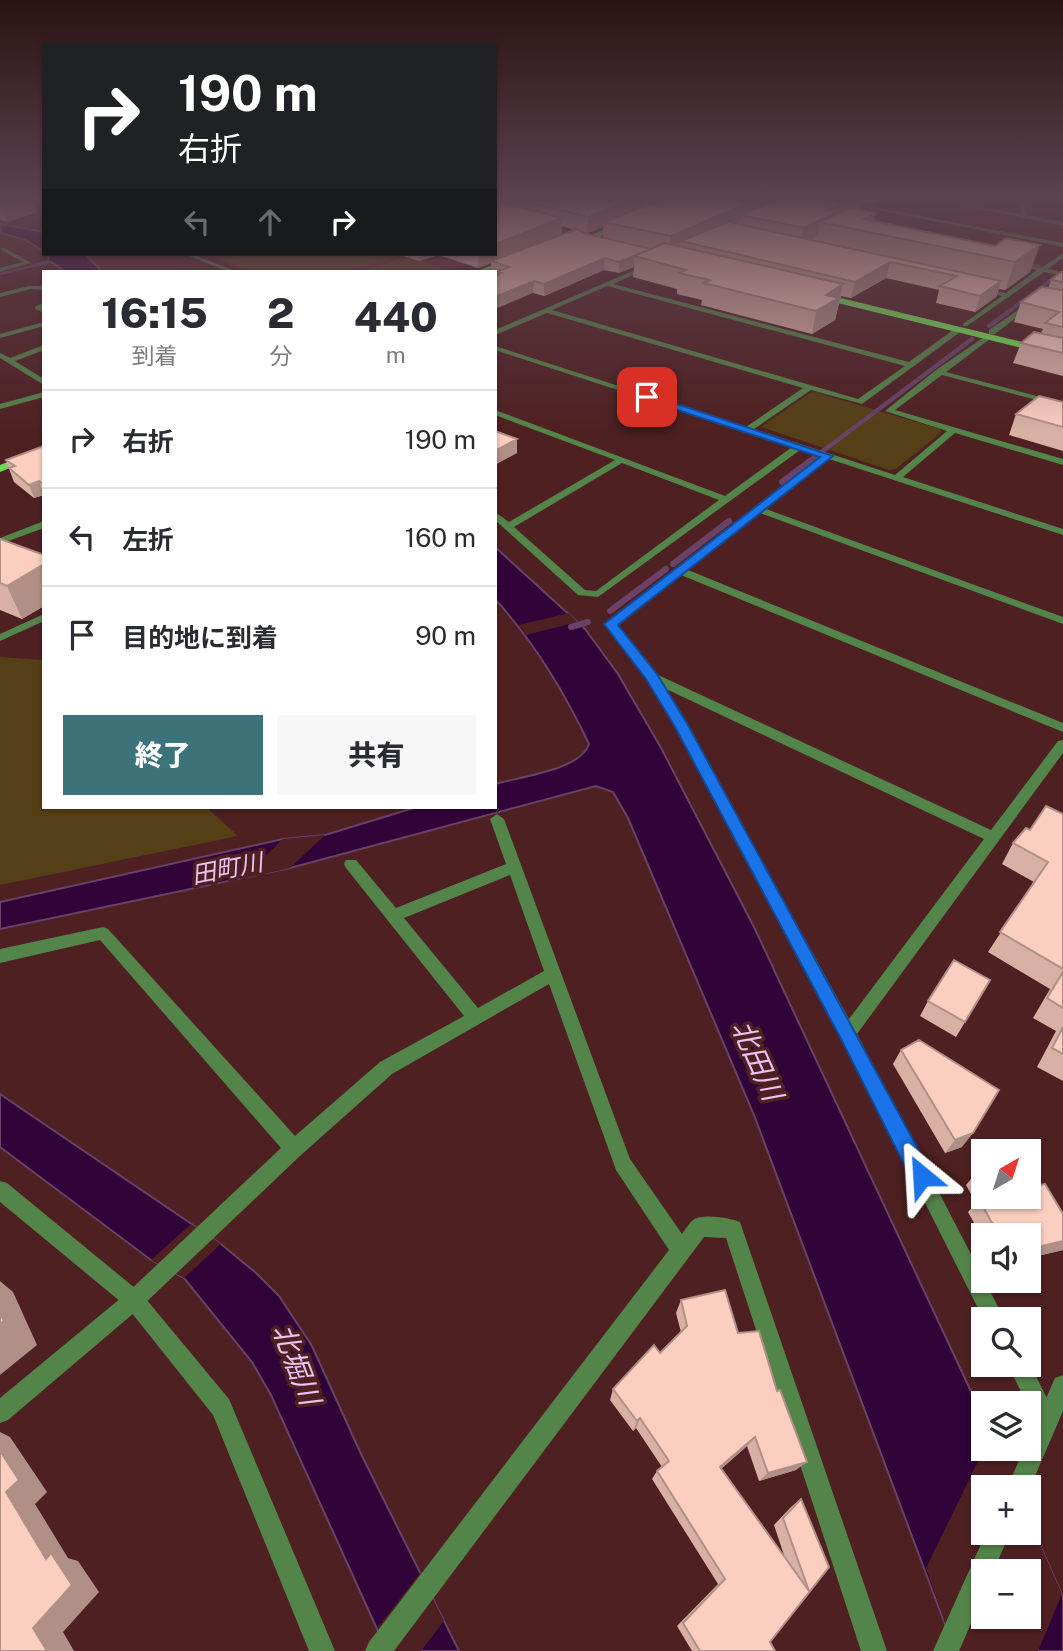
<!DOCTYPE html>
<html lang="ja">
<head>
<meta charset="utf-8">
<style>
  body { margin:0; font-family:"Public Sans","Noto Sans JP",sans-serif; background:#f7f7f7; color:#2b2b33; height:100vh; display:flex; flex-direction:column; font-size:26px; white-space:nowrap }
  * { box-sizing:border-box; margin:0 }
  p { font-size:23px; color:#7c7c81 }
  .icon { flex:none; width:38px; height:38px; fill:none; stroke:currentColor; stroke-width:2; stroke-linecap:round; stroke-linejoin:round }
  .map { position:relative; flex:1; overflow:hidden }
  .panel { position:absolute; left:42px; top:270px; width:455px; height:539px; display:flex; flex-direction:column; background:#fff; border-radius:0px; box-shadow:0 2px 5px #0004 }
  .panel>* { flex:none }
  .hud { position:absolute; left:42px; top:42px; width:455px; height:214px; border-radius:0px; box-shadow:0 2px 5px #0004; background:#202124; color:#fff; overflow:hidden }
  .needle { width:46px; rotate:39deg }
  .tools { position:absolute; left:971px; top:1139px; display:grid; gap:14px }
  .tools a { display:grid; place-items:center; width:70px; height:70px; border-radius:0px; background:#fff; box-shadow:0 2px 5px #0004; font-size:35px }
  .pin { position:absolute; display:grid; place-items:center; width:60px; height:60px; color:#fff; margin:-30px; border-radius:14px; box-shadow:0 4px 10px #0006 }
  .me { position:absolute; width:77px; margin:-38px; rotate:333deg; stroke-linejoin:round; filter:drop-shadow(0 0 5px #0008) }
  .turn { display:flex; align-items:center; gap:24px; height:147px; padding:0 21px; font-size:32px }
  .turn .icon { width:91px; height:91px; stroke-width:2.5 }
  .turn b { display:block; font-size:49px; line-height:60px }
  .lanes { display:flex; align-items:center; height:66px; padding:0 21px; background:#0003; justify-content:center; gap:35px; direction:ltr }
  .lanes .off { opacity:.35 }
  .eta { display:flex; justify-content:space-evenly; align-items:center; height:119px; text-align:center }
  .eta b { font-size:42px; font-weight:800; line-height:49px }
  .button { display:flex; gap:14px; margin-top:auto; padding:14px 21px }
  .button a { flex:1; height:80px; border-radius:0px; background:#3c737b; color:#fff; font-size:28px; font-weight:800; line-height:80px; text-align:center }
  .button a+a { background:#f7f7f7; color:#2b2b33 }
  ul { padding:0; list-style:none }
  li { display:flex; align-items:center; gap:21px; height:98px; padding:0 21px; border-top:2px solid #e1e1e2 }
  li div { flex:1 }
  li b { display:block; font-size:26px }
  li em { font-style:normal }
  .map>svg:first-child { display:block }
  .built { fill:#5d282a }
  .green { fill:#553f16 }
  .water { fill:#300339; stroke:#6a4167; stroke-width:2; fill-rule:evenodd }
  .pier { fill:#4e2022; fill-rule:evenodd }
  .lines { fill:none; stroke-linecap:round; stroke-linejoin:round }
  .stream-far2 { stroke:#6a4167; stroke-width:3.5 }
  .stream-far1 { stroke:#6a4167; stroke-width:4.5 }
  .stream { stroke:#6a4167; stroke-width:6 }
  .minor { fill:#538449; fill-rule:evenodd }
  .tertiary { fill:#538449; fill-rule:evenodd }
  .primary { fill:#6ed755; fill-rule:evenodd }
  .trunk { fill:#72e856; fill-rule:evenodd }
  .wall { fill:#d8b1a4; fill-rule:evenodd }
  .shaded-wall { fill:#b09086 }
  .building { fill:#fbcebf; stroke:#b09086; stroke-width:2 }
  .route { fill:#1a73e8; stroke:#114b97; stroke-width:2 }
  .labels { text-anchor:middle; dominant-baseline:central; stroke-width:7; stroke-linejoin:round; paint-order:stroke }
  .water-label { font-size:24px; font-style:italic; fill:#ebc3f5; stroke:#4e2022 }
  .near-water-label { font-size:28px; font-style:italic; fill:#ebc3f5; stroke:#4e2022 }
</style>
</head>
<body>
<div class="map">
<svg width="1063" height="1651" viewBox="0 0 1063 1651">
  <rect width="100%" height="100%" fill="#4e2022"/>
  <!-- built -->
  <path class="built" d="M199,254h295l-48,17h-200z"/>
  <!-- green -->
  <path class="green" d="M207,254h197l-56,17h-94z
    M407,257l37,12 -7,2h-73z
    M815,392l125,37 2,3 -46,37 -7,1 -128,-43 49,-34z
    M0,657l44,3v147h162l32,29 -238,49z"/>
  <!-- water -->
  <path class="water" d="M0,224l44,8v19l-19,-11 -24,-7z
    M49,254h35l18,17h-37l-14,-9 -51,12 48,-13z
    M495,547l90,82 33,45 42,72 94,181 229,490 1,32h14l-14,39v45h45v-13l34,77v54h-108l-201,-536 -126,-297 -15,-26 -17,-6 -306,82 -290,61v-27l283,-63 42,-4 92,-28h78v-23c24,-7 86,-14 94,-40 -25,-53 -54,-101 -94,-145zM984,1572h45v45h-45z
    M0,1094l221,150 35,29 23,23 33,50 49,108 98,197h-72l-116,-256 -19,-33 -68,-84 -33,-18 -151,-113z"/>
  <!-- pier -->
  <path class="pier" d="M569,613l8,9 -51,13 -7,-10z
    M325,835l-35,33 -48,11 41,-40z
    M191,1224l30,20 -37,34 -33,-18z
    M984,1449h14l17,38 -31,1v45h45v-13l33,74 -24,57h-83l-29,-83zM984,1572h45v45h-45z
    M420,1573l24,48 -23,30h-34l-9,-24z"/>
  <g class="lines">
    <!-- stream-far2 -->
    <path class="stream-far2" d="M1023,263l17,4
      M1004,315l52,-39"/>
    <!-- stream-far1 -->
    <path class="stream-far1" d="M989,326l18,-13
      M807,463l165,-124"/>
    <!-- stream -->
    <path class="stream" d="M782,482l28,-21
      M673,564l56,-43
      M610,611l56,-42
      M571,627l17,-5"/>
    <!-- minor -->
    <path class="minor" d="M828,200h10l225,43v4z
      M935,200l86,14 -2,-14h5l3,15 36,7v4z
      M1,248h4l26,15 -31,9v-4l23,-6 -22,-12z
      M1063,253v5l-15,11 15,3v4l-19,-4 -77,54h-4v-2l39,-28 -24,-6v-2l28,5 31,-23 -23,-5v-2l27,5z
      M184,254h8l43,17h-8z
      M651,263l2,3 -40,18 296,78 47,-34 7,2 -101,74 -51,-14 -57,39 141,46 52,-44 -62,-20 51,-41 51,-35 3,4 -44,33 117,31v4l-121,-32 -47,35 168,49v6l-108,-32 -52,44 160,52v6l-234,-76 -63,50 297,108v7l-303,-111 -72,57 375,153v9l-382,-157 -64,50 39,49 335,156 67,-89 5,-1v13l-206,281 148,286h-21l-142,-282 -167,-313 -28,-46 -42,-55 217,-167 -22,-7 -202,147 -20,-2 -83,-75v-8l14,10 106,-62 -120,-45v-5l230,86 67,-49 -297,-97v-4l251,81 57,-39 -256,-75 -52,22v-5zM607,286l298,80 -47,33 -306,-89zM622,463l97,37 -123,91 -11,-1 -71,-63zM664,688l320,151 -135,180 -162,-294z
      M29,286h15v4l-13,-1 -31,8v-4z
      M44,302v11l-9,-4v-2z
      M1030,302l5,1 -40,31h-6v-4z
      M44,322v4l-44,12v-4z
      M44,345v5l-29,11 29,18v6l-44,-27v-5l10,5z
      M44,392v5l-44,12v-5z
      M44,521v7l-44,16v-6z
      M44,614v7l-44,20v-7z
      M497,814l7,5 126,340 52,75c3,-4 7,-11 11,-14 10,-7 37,-2 47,2l147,429h-26l-135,-413 -22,-1 -310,414h-29l4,-9 300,-392 -53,-80 -67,-186 -157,90 -91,81 -160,152 -133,113 -8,3v-25l127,-105 154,-145 -181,-208 -100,23v-14l103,-22 5,2 187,207 85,-74 84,-46 -118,-148 -2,-4 2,-4h10l40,48 110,-44 -16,-45zM510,875l34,96 -66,37 -74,-90z
      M1029,1362l29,59 -3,8 -8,3 -8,-3 -10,-21v-4h-2l-19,-39h21z"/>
    <!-- tertiary -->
    <path class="tertiary" d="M0,1181l7,2 134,110 88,106 106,252h-26l-96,-236 -86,-108 -127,-105z
      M1063,1375v36l-34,79v-2h-22l17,-39h5v-12l26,-59z
      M986,1533h24l-17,39h-9v22l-25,57h-26z"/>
    <!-- primary -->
    <path class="primary" d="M509,258l7,2 -27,11h-11z
      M44,447v7l-44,18v-7z"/>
    <!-- trunk -->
    <path class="trunk" d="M624,221l7,2 -42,18 -7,-2z
      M816,292l247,60v6l-250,-61v-4z"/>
  </g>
  <!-- wall -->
  <path class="wall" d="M0,200l37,12 -30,10 -7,-2z
    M495,200h384l-9,4 -10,-2 -1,7 -1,1 18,3 -2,8 121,25 35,26 -25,18 -6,-1 -3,8 -21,15 -39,-9 3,-13 -53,-12 -35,20 -10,-2 -6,24 -23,14 -111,-29 1,-5 -25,-6v-5l-44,-12 1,-10 -15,6 -15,-3 -60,26 -11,-3 -37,-18 -1,-4h-3l-1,-8 -13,5 -40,-13 -19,6 -22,-7h98zM562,226l12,4 -12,4zM603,227v11l-20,-5 -2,-2 6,2z
    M1063,272v104l-50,-13 8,-20 20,-10 2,-4 -29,-7 7,-20 27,-14 3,-8z
    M1063,402v49l-54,-16 7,-21z
    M44,446v49l-10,3 -20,-16 -8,-22z
    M0,539l44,16v51l-22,13 -22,-9z
    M1063,814v267l-26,-14 19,-36 -23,-13 17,-29 -62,-37 46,-70 -32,-18 11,-21 17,-13z
    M928,1001l37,21 -9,15 -36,-21z
    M901,1050l61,97 -17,6 -52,-89z
    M984,1171v26h45l34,17v36l-34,8v-22h-45v5l-16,-29 8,-9 -10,-18 11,-13z
    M681,1300l57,33 58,137 -37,11 -12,-35 -26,23 64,89 -11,-33 17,-18 10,-8 28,68 -59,75 5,9h-83l-15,-25 41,-42 -66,-105 5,-8 5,-4 -26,-39 -3,3 -23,-31 3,-11 47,-36 21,-21 -5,-19z"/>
  <!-- shaded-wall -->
  <path class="shaded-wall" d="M0,200h32l5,12 -30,10 -7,-19z
    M634,200h39l-70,22v5l-16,6 1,-16z
    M755,200h32l-46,15v5l-51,23 -9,-2 -1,6 -11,6 2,-17z
    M849,200h12l-2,9 -24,11 -15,2 -3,14 -16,8 3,-16 23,-18z
    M876,213l-5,19 -7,-13z
    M562,218v16l-71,27v2l-13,5v-14h17v-10z
    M1040,245l-10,27 -25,18 10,-28z
    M418,254h20v1l-19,6z
    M634,256v11l-15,6v-11z
    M605,258l-1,12 -60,26v-12z
    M890,262l-4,16 -35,20 4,-16z
    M534,281l-1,12 -38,16v-12z
    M1001,281l-5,16 -21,15 5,-16z
    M843,284l-8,36 -23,14 4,-23 10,-16z
    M517,439v14l-22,12v-14z
    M39,481l5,14 -10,3 -5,-13z
    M44,564v42l-22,13 -15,-33z
    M973,1133l-11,14 -17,6 10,-13z
    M1063,1241v9l-34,8v-9z
    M0,1281l13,11 24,53 -37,30z
    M640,1418l-4,10 -3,3 4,-10z
    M0,1432l10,5 37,55 -12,12 33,54 10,3 21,31 -36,40 11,19h-27l-14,-23 13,-69 -40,-67 -6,-41z
    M755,1437l-8,9 -34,30 7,-9z
    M807,1462l-11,8 -37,11 9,-8z"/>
  <!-- building -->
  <path class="building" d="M520,200h114l-46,17z
    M661,200h94l-84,36 -68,-14z
    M776,200h73l-22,10 10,2 -33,16 -63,-13z
    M495,201l67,17 -67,26z
    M849,208l27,5 -12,6 131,27 11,-8 34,7 -25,17 -195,-40z
    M728,222l273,59 -21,15 -40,-10 17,-10 -67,-14 -35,20 -174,-41z
    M577,229l6,4 68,16 -32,13 -14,-4 -61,26 -10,-3 -39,16v-21l6,-3 -5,-1 13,-5 -18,-6z
    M665,243l178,41 -17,11 13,3 -23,13 -112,-28 6,-3 -31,-7 7,-3 -52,-14z
    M1061,272h2v10l-12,-2z
    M1042,287l21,3v37l-18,-4 14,-11 -38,-10z
    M1034,332l29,6v15l-42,-10z
    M1039,396l24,6v25l-47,-13z
    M495,431l22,8 -22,12z
    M44,446v37h-2l-3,-2 -10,4 -20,-17 6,-2 -9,-6z
    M0,539l44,16v9l-37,22 -7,-3z
    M1046,806l17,8v155l-63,-37 48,-70 -35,-19 13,-15 4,2z
    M954,960l36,20 -25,42 -37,-21z
    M1063,972v36l-16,-10z
    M1063,1027v27l-11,-6z
    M919,1040l80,50 -26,43 -18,7 -54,-90z
    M984,1171v13l-7,-12z
    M1045,1184l18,30v27l-34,8v-13h-30l-20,-37 11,-2h39v-9z
    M725,1290l13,43 21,-2 18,60 3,-1 27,72 -39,11 -13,-36 -35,30 89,124 -26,-73 18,-19 28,68 -59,75 5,9h-75l-17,-28 42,-44 -68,-108 12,-10 -29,-43 -3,3 -24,-32 41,-44 6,8 27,-27 -6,-26z
    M0,1313l4,8 -4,3z
    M0,1451l19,29 -13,12 40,67 5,-6 21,32 -39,43 14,23h-47z"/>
  <!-- sky -->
  <linearGradient id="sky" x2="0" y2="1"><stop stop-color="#2b1213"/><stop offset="0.46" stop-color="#5d424f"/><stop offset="1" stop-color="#5d424f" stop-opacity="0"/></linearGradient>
  <rect width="1063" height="431" fill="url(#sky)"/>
  <!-- route -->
  <path class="route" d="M647,394l186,62 -215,169 39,49 31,51 241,444 3,7 -3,8 -7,3 -8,-3 -73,-145 -167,-314 -28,-46 -42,-55 216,-167 -176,-58 -1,-2z"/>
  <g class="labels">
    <!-- water labels -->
    <g class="water-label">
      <text transform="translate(227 868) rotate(-11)">田町川</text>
    </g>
    <!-- near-water labels -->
    <g class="near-water-label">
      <text transform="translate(758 1060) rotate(66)">北田川</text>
      <text transform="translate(297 1364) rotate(69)">北堀川</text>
    </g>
  </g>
</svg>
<div class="tools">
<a><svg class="needle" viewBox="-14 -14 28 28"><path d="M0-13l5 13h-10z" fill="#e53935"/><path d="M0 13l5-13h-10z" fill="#7c7c81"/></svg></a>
<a><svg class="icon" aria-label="sound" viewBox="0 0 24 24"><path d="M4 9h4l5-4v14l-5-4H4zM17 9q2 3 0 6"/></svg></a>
<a><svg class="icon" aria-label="search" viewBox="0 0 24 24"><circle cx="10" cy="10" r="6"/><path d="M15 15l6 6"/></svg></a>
<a><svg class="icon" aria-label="layers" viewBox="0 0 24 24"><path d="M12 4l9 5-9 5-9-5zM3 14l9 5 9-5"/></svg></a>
<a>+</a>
<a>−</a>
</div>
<div class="pin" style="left:647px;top:397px;background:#d93025"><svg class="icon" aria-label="arrive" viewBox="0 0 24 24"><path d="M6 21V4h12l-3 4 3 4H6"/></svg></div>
<svg class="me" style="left:922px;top:1176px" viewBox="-20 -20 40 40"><path d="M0-17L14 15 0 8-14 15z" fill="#1a73e8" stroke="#fff" stroke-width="4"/></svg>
<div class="hud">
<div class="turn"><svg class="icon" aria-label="right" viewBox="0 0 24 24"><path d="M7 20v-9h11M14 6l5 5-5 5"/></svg><div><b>190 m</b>右折</div></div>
<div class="lanes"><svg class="icon off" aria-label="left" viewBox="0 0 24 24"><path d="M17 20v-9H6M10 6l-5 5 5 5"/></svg><svg class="icon off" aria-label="ahead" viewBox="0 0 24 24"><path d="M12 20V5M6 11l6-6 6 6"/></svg><svg class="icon" aria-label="right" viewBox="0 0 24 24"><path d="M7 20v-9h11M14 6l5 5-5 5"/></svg></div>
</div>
<section class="panel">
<div class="eta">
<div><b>16:15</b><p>到着</p></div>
<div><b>2</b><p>分</p></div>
<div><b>440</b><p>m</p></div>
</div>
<ul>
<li><svg class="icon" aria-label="right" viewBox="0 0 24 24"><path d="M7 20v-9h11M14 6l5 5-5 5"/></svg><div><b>右折</b></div><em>190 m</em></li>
<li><svg class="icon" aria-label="left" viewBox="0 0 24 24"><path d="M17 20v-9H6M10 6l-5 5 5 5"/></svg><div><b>左折</b></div><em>160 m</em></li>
<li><svg class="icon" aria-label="arrive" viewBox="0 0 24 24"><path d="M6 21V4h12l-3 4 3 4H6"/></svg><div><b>目的地に到着</b></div><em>90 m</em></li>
</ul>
<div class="button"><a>終了</a><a>共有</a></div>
</section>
</div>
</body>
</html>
